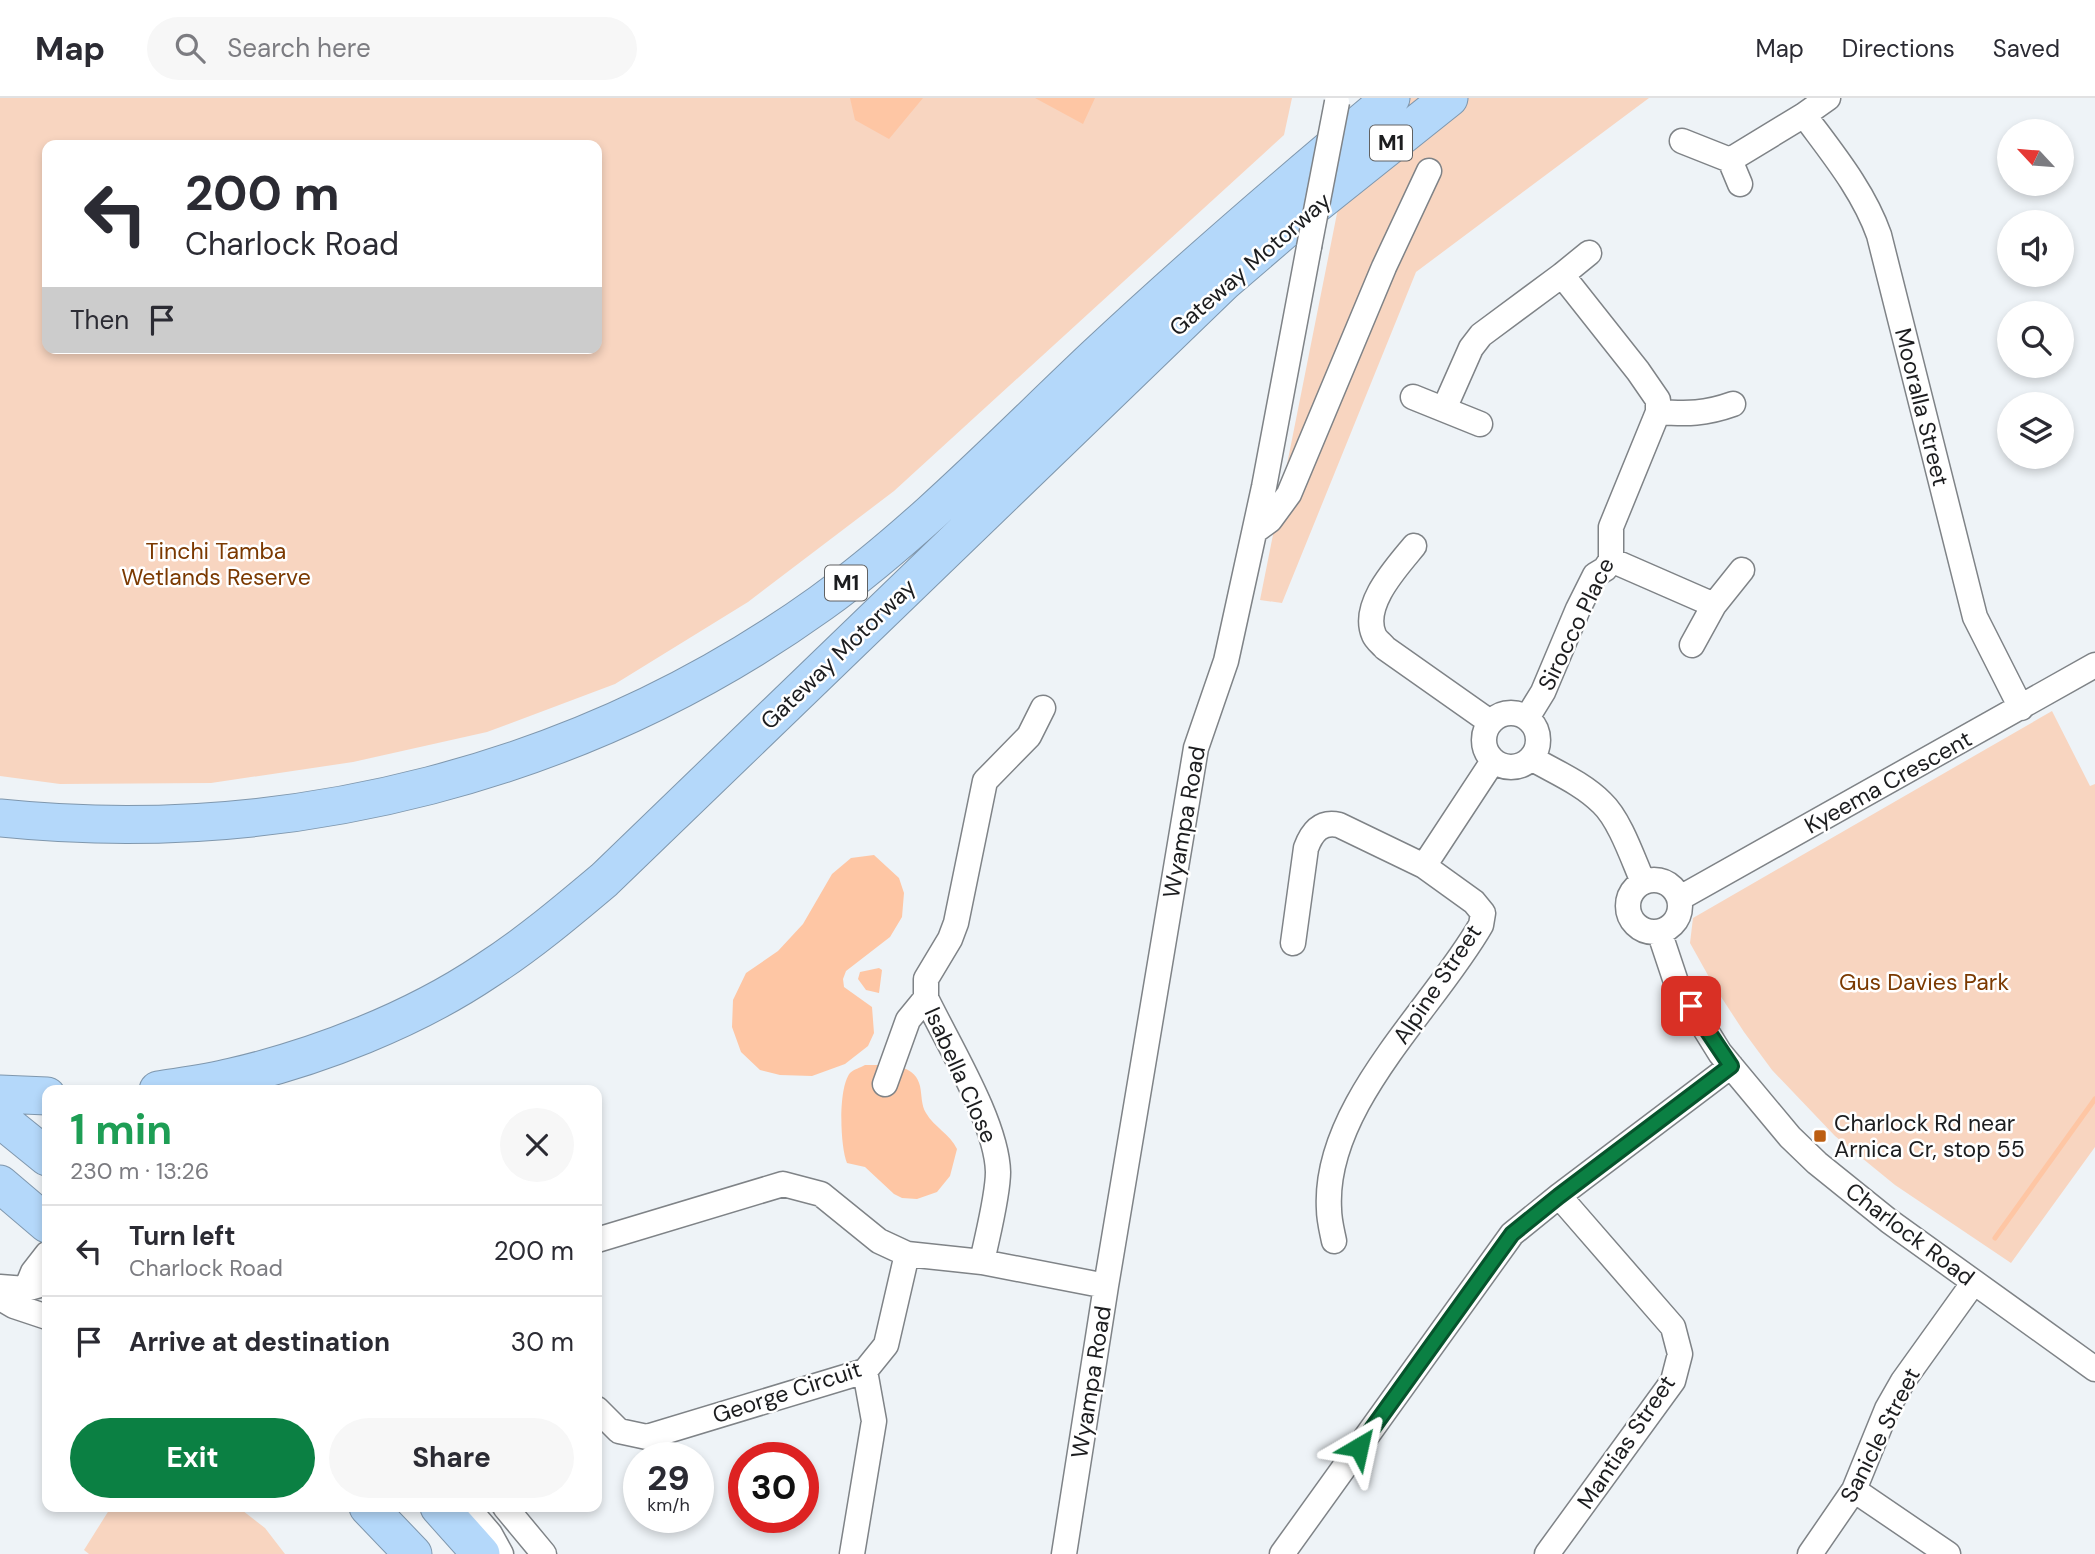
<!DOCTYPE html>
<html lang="en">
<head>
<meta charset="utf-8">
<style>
  body { margin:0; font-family:"DM Sans",sans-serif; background:#f7f7f7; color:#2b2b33; height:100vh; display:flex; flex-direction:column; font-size:26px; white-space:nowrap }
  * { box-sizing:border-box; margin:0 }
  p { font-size:23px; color:#7c7c81 }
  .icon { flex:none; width:38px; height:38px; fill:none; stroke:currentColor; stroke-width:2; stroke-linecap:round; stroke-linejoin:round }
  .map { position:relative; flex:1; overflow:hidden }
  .details { position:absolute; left:42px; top:987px; width:560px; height:427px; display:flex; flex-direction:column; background:#fff; border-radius:14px; box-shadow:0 4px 10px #0003 }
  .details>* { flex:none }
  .guide { position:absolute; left:42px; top:42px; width:560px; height:214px; border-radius:14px; box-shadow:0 4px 10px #0003; background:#fff; color:#2b2b33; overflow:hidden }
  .needle { width:46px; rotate:296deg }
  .tools { position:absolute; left:1997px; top:21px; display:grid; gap:14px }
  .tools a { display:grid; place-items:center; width:77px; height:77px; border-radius:50%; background:#fff; box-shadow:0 4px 10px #0003; font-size:35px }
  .speed { position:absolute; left:623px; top:1344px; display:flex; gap:14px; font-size:35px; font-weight:700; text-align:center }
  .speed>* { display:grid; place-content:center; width:91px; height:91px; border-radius:50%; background:#fff; box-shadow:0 4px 10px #0003; line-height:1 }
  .speed small { font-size:18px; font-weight:400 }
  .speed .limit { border:10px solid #d22; background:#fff; color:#111 }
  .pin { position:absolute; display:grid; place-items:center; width:60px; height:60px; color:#fff; margin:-30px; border-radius:14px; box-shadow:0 4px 10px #0006 }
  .me { position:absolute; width:77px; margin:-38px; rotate:36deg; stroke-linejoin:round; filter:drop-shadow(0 0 5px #0008) }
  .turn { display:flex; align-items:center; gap:24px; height:147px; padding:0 28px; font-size:32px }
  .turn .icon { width:91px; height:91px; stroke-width:2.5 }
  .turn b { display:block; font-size:49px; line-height:60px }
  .then { display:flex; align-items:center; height:66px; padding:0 28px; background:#0003; gap:14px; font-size:26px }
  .round { display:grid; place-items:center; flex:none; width:74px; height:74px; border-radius:37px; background:#f7f7f7 }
  .overview { display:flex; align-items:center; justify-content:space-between; height:119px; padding:0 28px }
  h1 { font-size:42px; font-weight:700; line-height:52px; color:#1e9e55 }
  .action { display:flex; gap:14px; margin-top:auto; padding:14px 28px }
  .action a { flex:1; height:80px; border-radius:42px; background:#0b8043; color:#fff; font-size:28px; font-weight:700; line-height:80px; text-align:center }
  .action a+a { background:#f7f7f7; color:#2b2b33 }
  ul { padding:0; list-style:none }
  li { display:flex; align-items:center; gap:21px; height:91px; padding:0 28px; border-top:2px solid #e1e1e2 }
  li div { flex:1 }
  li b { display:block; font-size:26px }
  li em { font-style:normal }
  header { display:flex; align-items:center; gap:42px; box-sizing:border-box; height:98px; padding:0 35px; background:#fff; border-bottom:2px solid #e1e1e2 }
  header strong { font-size:33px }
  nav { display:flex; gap:38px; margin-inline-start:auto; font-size:24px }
  .search { width:490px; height:63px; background:#f7f7f7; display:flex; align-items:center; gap:18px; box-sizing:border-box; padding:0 24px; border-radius:38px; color:#7c7c81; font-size:26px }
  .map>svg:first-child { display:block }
  .green { fill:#f8d5c0; fill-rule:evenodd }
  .water { fill:#fec6a4 }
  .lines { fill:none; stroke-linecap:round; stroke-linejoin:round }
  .stream { stroke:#fec6a4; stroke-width:5 }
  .minor-casing { stroke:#7f8387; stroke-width:27 }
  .highway-casing { stroke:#7f97ad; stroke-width:39 }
  .minor { stroke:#fff; stroke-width:24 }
  .highway { stroke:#b4d8fa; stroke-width:37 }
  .minor-bridge-casing { stroke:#7f8387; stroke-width:27; stroke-linecap:butt }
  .minor-bridge { stroke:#fff; stroke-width:24 }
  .route-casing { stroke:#07532c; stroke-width:18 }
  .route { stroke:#0b8043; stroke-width:12 }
  .poi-dot { fill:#bc5e12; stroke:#fff; stroke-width:2.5 }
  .labels { text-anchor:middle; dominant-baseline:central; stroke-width:5; stroke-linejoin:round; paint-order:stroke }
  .shield { fill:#fff; stroke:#606162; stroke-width:2 }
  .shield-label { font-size:21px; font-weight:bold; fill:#1c1d1f }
  .street-label { font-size:23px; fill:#1c1d1f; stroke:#fff }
  .park-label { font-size:23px; fill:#7b3901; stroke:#fff }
  .poi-label { font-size:23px; fill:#1c1d1f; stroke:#fff; text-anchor:start }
</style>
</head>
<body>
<header>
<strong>Map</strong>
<div class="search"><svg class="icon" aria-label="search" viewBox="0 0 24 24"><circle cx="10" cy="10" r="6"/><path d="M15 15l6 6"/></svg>Search here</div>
<nav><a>Map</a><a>Directions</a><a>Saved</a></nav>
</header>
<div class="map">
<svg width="2095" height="1456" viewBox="0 0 2095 1456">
  <rect width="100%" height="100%" fill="#eef3f7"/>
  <!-- green -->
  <path class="green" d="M0,0h1292l-8,37 -390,356 -146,111 -133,82 -128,48 -134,30 -142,21 -151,1 -60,-8zM47,47h550v203h-550z
    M1360,0h289l-233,174 -134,331 -22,-3z
    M2052,613l38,75 5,-2v363l-84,116 -116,-78 -60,-49 -63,-66 -28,-38 -30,-46 -24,-43 3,-25z
    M111,1409h127l27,21 20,26h-196l-5,-4z"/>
  <!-- water -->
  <path class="water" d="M850,0h73l-34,41 -34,-19z
    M1035,0h60l-12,26z
    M874,757l25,23 5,15 -2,24 -12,20 -44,34 -3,8 1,8 28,20 2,26 -6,13 -23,18 -33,12 -32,-1 -20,-5 -19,-18 -9,-25 1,-27 13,-27 32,-22 25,-27 29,-50 19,-16z
    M879,870l3,2 -3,23 -13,-3 -8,-11 2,-7z
    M865,967c20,0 50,-3 55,21 2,9 1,19 6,27 8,14 24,21 31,36l-7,27 -13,16 -20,7 -15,-1 -8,-4 -29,-27 -18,-4c-7,-17 -9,-75 3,-90 4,-4 10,-5 15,-8z"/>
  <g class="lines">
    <!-- stream -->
    <path class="stream" d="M1995,1140l100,-139"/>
    <defs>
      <path id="minor" d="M1804,17c28,38 59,75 75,120l96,382 46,91
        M1682,43l48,19 74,-45 24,-17
        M1730,62l10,24
        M1562,177l27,-22
        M1413,299l67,27
        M1444,311l27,-61 10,-13 81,-60 76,96 20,29v12l-47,115v33l-6,9 -10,6 -17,34 -35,83 -16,26
        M1658,314c30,2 47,2 75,-8
        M1255,433l15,-11 19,-26 95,-227 45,-96
        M1414,448c-18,22 -53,59 -40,89 2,5 8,9 11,13l105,74
        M1611,462l103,45 28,-35
        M1692,547l22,-40
        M1484 642a27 27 0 1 1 54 0a27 27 0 1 1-54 0Z
        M1531,660c24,14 51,25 71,45 18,17 31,56 41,79
        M1628 808a26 26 0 1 1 52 0a26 26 0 1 1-52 0Z
        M1680,800l415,-233
        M1660,836l16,48 44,71 70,84 27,26 72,58 206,148
        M1293,845l13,-95c6,-16 15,-27 33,-23l85,41
        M885,986l23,-64 18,-22
        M597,1142l186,-56 38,10 58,47 28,13 75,8 124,24
        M1334,1143c-2,-10 -5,-21 -5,-32 -6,-103 104,-200 152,-284l2,-12 -9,-11 -50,-36 69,-105
        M982,1164c5,-25 16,-66 16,-90 -1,-49 -50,-128 -72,-174v-19l24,-40 6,-16 29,-142 44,-45 14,-28
        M0,1189l26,2 21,-6
        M26,1191l7,-17 14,-18
        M0,1200l14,8 33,11
        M597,1311l22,22 28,6 218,-66 21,-26 21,-91
        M1854,1392l94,64
        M467,1409l23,27 11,20
        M505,1409l39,47
        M852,1456l22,-133 -9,-50
        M1064,1456l42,-268 90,-538 30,-87 38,-174 45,-240
        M1282,1456l230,-320 47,-38 172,-130
        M1547,1456l126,-173 7,-27 -7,-27 -114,-131
        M1810,1456l44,-64 33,-81 16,-28 71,-99"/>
      <path id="highway" d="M0,720c289,30 584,-45 821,-215 99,-72 185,-162 274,-246 96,-90 195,-175 296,-259
        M158,992c25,-4 50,-7 74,-13 86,-20 181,-57 254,-106 42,-27 80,-59 118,-91l620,-598 71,-61 154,-123
        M0,996l47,2
        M0,1021l47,38
        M0,1086l47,40
        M368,1409l45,47
        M439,1409l42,47"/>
    </defs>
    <!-- minor casing -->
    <use href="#minor" class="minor-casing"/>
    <!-- highway casing -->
    <use href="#highway" class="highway-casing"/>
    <!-- minor -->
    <use href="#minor" class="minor"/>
    <!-- highway -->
    <use href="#highway" class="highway"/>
    <defs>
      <path id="minor-bridge" d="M1309,149l28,-145"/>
    </defs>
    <!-- minor-bridge casing -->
    <use href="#minor-bridge" class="minor-bridge-casing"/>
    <!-- minor-bridge -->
    <use href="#minor-bridge" class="minor-bridge"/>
  </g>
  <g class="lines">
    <defs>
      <path id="route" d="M1359,1349l153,-213 47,-38 172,-130 -40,-60"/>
    </defs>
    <!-- route casing -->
    <use href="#route" class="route-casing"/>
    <!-- route -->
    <use href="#route" class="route"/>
  </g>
  <!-- markers -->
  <rect class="poi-dot" x="1813" y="1031" width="14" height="14" rx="3.5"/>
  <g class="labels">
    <!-- shield labels -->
    <g class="shield">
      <rect x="1370" y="27.5" width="42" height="35" rx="5"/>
      <rect x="825" y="467.5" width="42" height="35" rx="5"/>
    </g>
    <g class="shield-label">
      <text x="1391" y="45">M1</text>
      <text x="846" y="485">M1</text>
    </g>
    <!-- street labels -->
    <g class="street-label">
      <text transform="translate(1250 166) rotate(-41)">Gateway Motorway</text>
      <text transform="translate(1922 309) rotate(76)">Mooralla Street</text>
      <text transform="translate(1576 526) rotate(-64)">Sirocco Place</text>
      <text transform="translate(838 556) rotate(-44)">Gateway Motorway</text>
      <text transform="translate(1888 684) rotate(-29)">Kyeema Crescent</text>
      <text transform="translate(1184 724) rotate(-80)">Wyampa Road</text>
      <text transform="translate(1437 886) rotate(-56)">Alpine Street</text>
      <text transform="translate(961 977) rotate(66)">Isabella Close</text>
      <text transform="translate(1910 1136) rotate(37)">Charlock Road</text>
      <text transform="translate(1091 1284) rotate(-81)">Wyampa Road</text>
      <text transform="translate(787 1294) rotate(-18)">George Circuit</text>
      <text transform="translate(1880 1337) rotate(-63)">Sanicle Street</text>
      <text transform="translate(1626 1344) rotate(-56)">Mantias Street</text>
    </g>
    <!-- park labels -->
    <g class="park-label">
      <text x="216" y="453">Tinchi Tamba<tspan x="216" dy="26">Wetlands Reserve</tspan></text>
      <text x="1924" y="884">Gus Davies Park</text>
    </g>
    <!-- poi labels -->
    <g class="poi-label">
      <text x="1834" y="1025">Charlock Rd near<tspan x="1834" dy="26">Arnica Cr, stop 55</tspan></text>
    </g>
  </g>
</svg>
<div class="tools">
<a><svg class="needle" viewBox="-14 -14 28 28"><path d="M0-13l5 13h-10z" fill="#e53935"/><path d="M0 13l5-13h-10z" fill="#7c7c81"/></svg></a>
<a><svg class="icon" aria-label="sound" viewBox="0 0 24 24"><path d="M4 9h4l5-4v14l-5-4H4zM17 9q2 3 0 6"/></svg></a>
<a><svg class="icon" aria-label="search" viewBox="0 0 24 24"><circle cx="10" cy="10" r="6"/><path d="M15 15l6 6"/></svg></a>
<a><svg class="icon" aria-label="layers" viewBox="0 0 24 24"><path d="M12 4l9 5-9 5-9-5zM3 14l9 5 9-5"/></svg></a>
</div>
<div class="speed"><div>29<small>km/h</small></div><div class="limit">30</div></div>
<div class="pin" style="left:1691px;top:908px;background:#d93025"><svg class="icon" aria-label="arrive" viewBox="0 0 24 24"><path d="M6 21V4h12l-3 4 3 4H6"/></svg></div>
<svg class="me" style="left:1359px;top:1349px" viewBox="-20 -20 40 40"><path d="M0-17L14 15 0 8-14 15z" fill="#0b8043" stroke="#fff" stroke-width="4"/></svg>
<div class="guide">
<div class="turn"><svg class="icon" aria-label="left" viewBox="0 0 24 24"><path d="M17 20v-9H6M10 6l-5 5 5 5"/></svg><div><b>200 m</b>Charlock Road</div></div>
<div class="then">Then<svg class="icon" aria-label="arrive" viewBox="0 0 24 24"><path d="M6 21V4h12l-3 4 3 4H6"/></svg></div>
</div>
<section class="details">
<div class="overview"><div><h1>1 min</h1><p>230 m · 13:26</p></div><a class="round"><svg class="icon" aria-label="close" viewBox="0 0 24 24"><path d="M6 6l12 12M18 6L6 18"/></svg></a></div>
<ul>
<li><svg class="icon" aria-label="left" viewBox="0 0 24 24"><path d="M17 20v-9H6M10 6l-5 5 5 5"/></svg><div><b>Turn left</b><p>Charlock Road</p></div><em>200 m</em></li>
<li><svg class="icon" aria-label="arrive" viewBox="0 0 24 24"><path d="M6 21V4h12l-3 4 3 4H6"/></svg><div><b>Arrive at destination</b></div><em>30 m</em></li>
</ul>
<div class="action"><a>Exit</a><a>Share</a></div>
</section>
</div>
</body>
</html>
